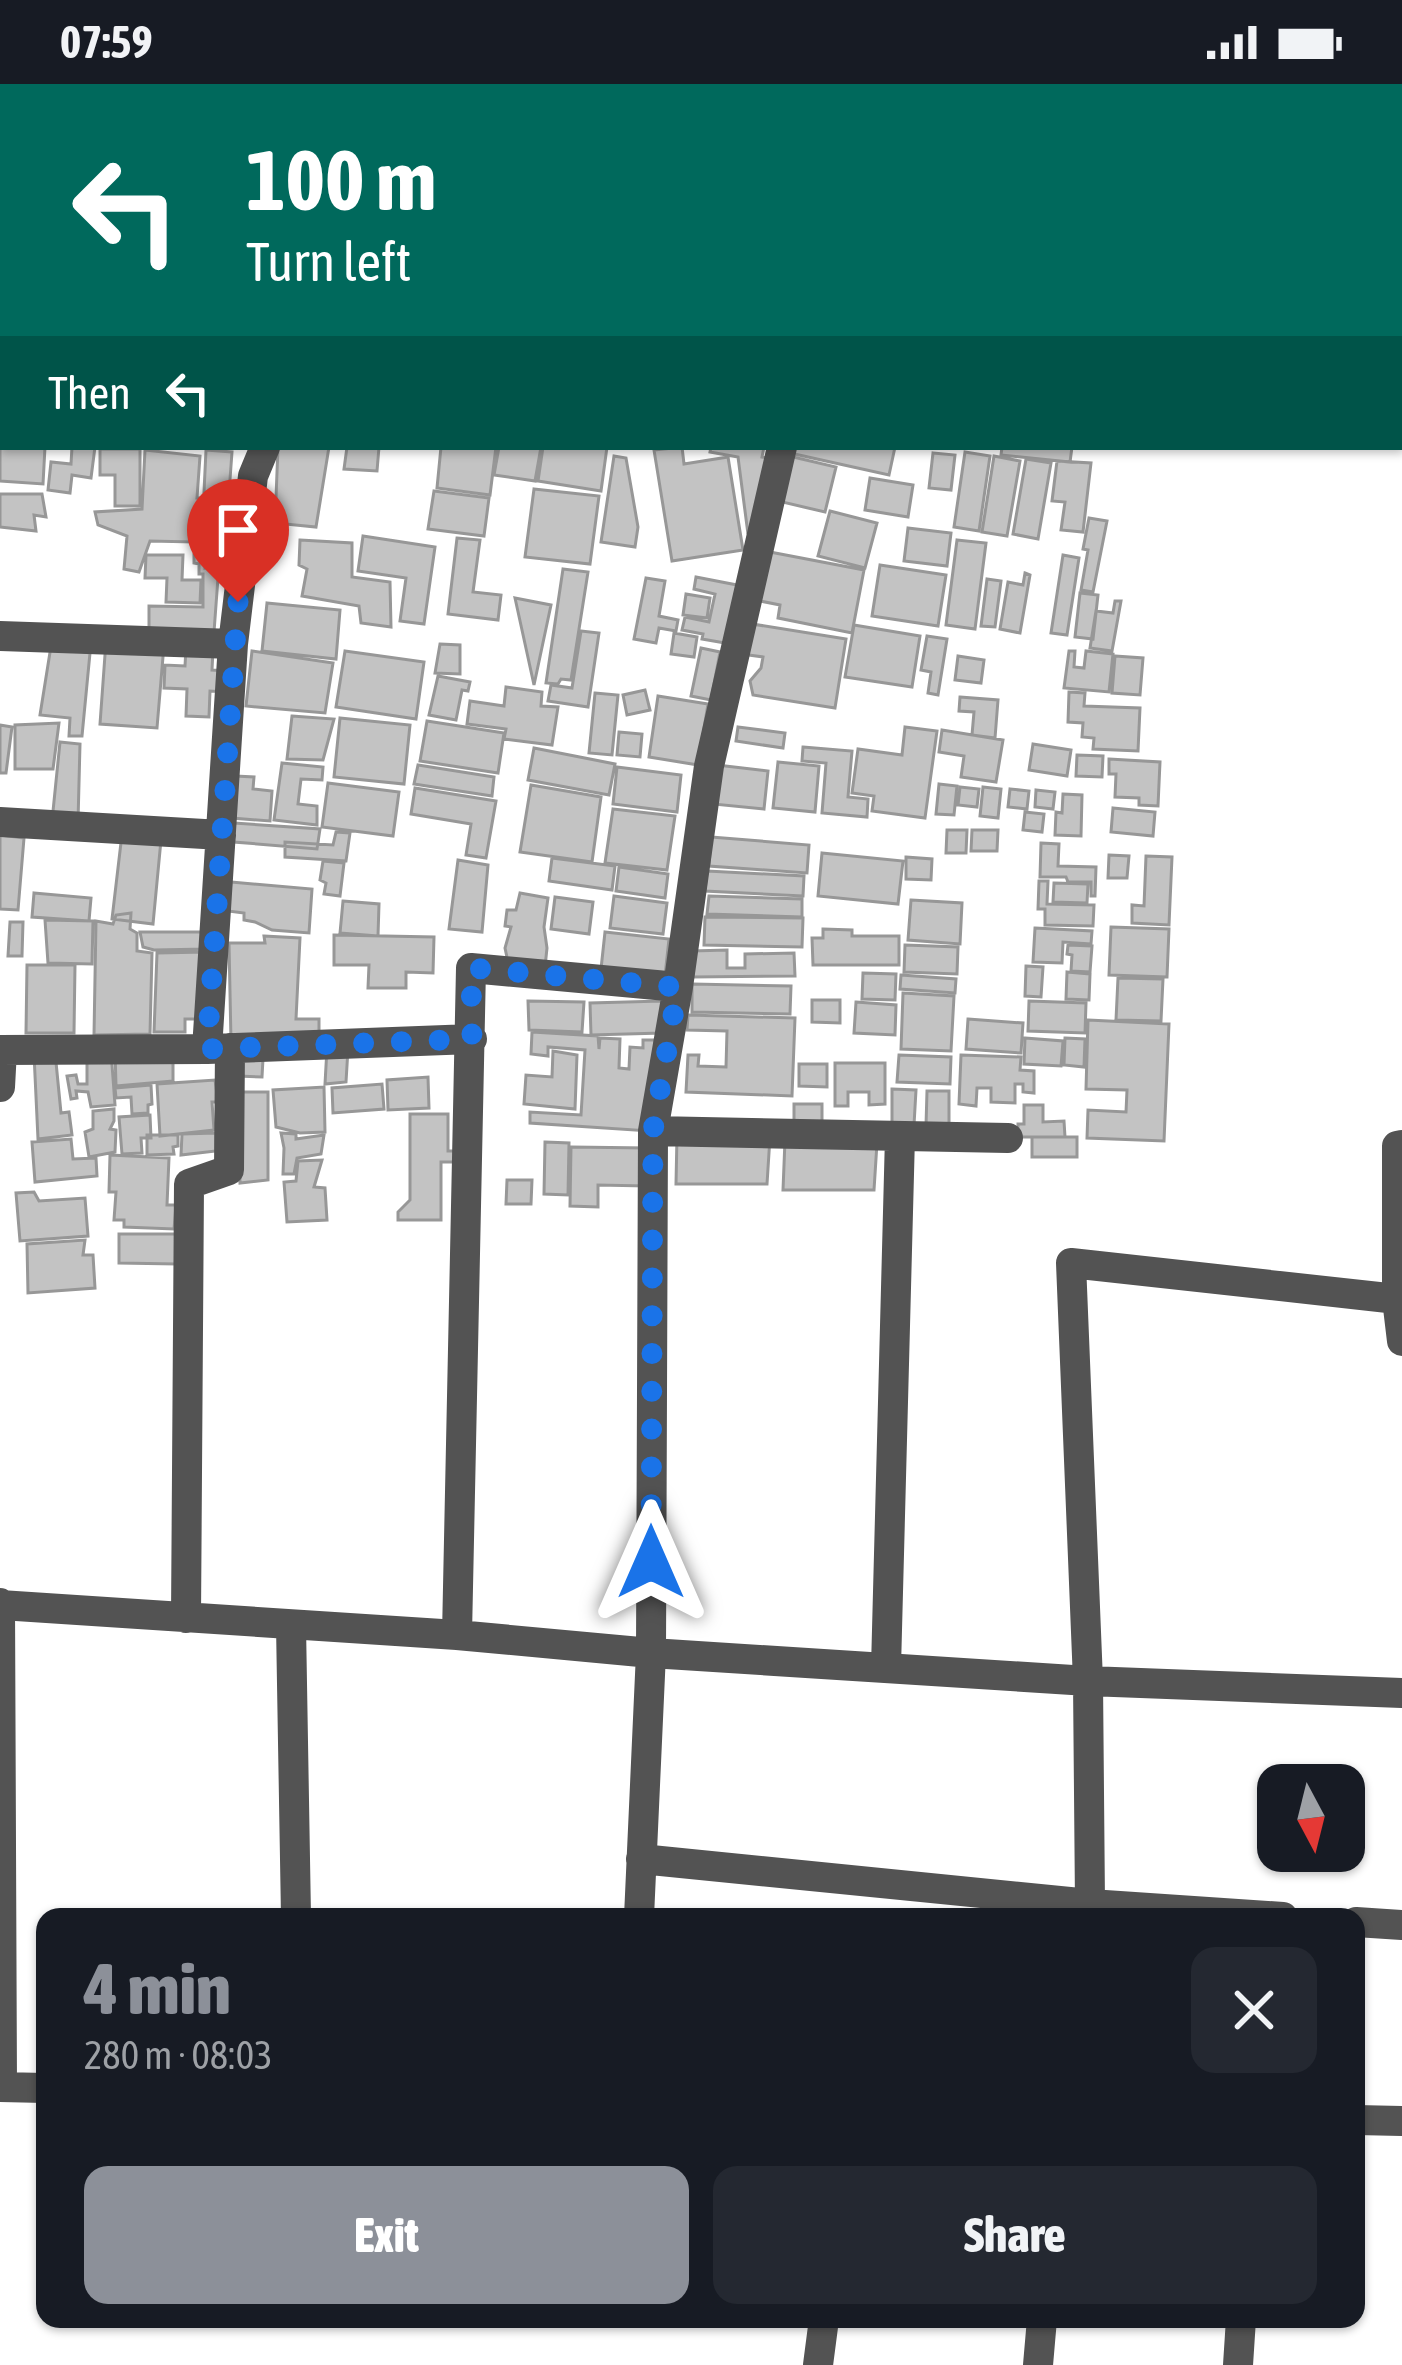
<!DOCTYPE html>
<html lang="en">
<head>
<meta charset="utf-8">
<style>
  body { margin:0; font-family:"Asap Condensed",sans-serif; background:#242831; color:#f1f3f6; height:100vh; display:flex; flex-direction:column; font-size:45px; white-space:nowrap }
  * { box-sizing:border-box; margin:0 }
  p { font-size:39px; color:#9ea1a6 }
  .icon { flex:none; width:66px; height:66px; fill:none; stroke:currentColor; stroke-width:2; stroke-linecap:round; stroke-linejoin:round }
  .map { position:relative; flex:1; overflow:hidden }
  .panel { position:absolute; left:36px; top:1824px; width:1329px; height:420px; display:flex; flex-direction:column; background:#171b24; border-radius:24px; box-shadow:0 3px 9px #0004 }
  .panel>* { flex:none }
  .guide { position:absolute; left:0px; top:0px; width:1404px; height:366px; box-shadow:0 3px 9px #0004; background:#00695c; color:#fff; overflow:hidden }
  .needle { width:78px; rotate:173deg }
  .tools { position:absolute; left:1257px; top:1680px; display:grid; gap:24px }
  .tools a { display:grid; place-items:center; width:108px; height:108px; border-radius:24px; background:#171b24; box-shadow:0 3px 9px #0004; font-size:60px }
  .pin { position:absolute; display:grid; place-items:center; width:102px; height:102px; color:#fff; margin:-123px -51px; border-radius:50% 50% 50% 0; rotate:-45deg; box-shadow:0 0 12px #0007 }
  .pin .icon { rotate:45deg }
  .me { position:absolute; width:132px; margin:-66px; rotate:0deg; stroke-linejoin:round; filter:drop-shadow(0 0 9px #0008) }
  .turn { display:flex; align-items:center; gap:42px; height:252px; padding:0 48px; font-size:54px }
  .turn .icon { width:156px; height:156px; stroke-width:2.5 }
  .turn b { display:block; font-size:84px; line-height:102px }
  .then { display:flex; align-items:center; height:114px; padding:0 48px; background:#0003; gap:24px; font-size:45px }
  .round { display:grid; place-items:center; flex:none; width:126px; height:126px; border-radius:24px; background:#242831 }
  .head { display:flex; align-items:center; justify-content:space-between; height:204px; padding:0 48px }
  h1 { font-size:72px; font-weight:800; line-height:90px; color:#8c9099 }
  .cta { display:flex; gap:24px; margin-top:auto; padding:24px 48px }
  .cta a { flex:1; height:138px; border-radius:24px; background:#8c9099; color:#fff; font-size:48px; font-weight:800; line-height:138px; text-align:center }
  .cta a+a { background:#242831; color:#f1f3f6 }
  .status { display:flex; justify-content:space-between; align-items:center; height:84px; padding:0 60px; background:#171b24; direction:ltr }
  .status svg { height:33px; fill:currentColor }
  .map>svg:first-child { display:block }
  .building { fill:#c3c3c3; stroke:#979797; stroke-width:3 }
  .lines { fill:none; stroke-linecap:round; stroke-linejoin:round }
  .minor { stroke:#535353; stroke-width:30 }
  .route { stroke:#1a73e8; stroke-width:21; stroke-dasharray:0 37.8 }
</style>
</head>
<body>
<div class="status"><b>07:59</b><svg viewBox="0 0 49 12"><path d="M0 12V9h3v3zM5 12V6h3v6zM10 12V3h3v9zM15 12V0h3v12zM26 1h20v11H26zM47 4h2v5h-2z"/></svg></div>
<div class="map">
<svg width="1402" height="2281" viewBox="0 0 1402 2281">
  <rect width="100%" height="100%" fill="#fff"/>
  <!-- building -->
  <path class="building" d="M291,0l62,1 49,-1v3h-111z
    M0,13h3v76h-3z
    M0,137h3v94h-3z
    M3,243v101h-3v-100z
    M0,356h3v7h42l-2,37 -43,-3z
    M72,363h23l-4,31 -19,-3 -2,18 -22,-3 3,-28 20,2z
    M278,363h51l-13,80 -41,-4z
    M347,363h32l-2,24 -33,-2z
    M441,363h55l-6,48 -53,-7z
    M499,363h42l-6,34 -41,-6z
    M543,363h64l-6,44 -63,-10z
    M682,363l2,17 44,-7 15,93 -71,11 -18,-111z
    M711,363h53l-2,10 10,2 -24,75 -10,-77 -28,-5z
    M791,363h104l-6,28 -99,-22z
    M1002,363h70l-2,15 -69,-7z
    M100,365h40v57h-25v-31h-15z
    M145,366l55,6 -3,42h25l-3,29 -29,-1 3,16 -43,-1 -11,31 -15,-3 3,-33 -29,-11 -3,-13 47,-3z
    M206,366l26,2 -3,41 -25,-1z
    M965,368l25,4 -11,75 -25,-4z
    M933,369l22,2 -4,35 -22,-2z
    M614,372l12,2 12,69 -3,20 -34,-5z
    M789,372l47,11 -11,45 -47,-11z
    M994,372l26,5 -13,75 -25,-4z
    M1026,375l25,4 -13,76 -25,-5z
    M1057,377l34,2 -8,69 -22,-2 4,-28 -13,-1z
    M870,394l43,7 -5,32 -43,-7z
    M534,405l65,7 -9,68 -65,-7z
    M434,407l55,7 -5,38 -56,-7z
    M0,410h42l4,23 -12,-2 2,16 -36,-4z
    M830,427l47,12 -12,45 -47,-12z
    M1089,434l18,3 -14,71 -12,-2 7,-40 -5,-1z
    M908,444l43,5 -4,33 -43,-5z
    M363,452l72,11 -11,77 -24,-3 6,-43 -48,-7z
    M457,454l23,2 -7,52 28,3 -3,25 -50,-6z
    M300,456l52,3v34l38,5 1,45 -30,-4 -2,-17 -57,-10 5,-27 -8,-4z
    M957,456l29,3 -11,86 -29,-4z
    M770,468l94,18 -12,63 -74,-15 2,-13 -20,-4z
    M146,471h37l-1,25h19l-1,23 -34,-1 1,-24h-22z
    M194,471l11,1v12l14,-4 -5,68 -65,-3v-23l54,1v-33h-4v-10l-5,-1z
    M1063,471l16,3 -12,77 -16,-2z
    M880,481l66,10 -8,51 -66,-10z
    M563,485l25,3 -17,108 -10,-1 -3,5 -12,-1z
    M1025,489l5,2 -10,58 -20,-4 8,-47 15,3z
    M696,493l41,8 -12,58 -23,-4 1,-5 -21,-4 3,-13 24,5 6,-28 -21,-5z
    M646,494l19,3 -6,35 19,4 -2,11 -17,-3 -3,15 -22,-4z
    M987,495l14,2 -6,46 -14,-1z
    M1080,509l18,2 -5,44 -18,-2z
    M686,510l24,4 -3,20 -24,-3z
    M515,514l36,7 -17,80z
    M1115,517h6l-9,50 -22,-3 6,-37 17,2z
    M267,519l73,7 -4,49 -74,-8z
    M746,539l100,16 -11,69 -82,-13 -3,-14 11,-13 2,-11 -22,-3z
    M854,541l66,11 -8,51 -67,-10z
    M581,547l18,2 -11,74 -40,-6 3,-16 21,3z
    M674,549l23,4 -3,20 -23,-3z
    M927,552l20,3 -9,56 -10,-2 3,-21 -10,-2z
    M106,557l58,4 -7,83 -57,-4z
    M440,560l20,1v29l-25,-1z
    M51,562l39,7 -8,83h-13l1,-18 -30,-3z
    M186,564l27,2 -1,20 17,1 -1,21 -18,-1 -1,26 -23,-1 1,-27 -23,-1 1,-23 20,1z
    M701,564l19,4 -9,48 -20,-4z
    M252,567l81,12 -8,50 -79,-7z
    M345,567l79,11 -8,57 -80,-12z
    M1069,567h6l-1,16 10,1 2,-17 27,3 -4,38 -45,-4z
    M958,572l26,4 -3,23 -26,-3z
    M1115,572l28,2 -3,37 -28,-2z
    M438,592l32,6 -2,9 -6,-1 -6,30 -27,-5z
    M506,603l36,5 -1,14 17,1 -6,38 -48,-6 2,-10 -39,-5 3,-23 34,5z
    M645,606l5,20 -23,5 -4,-20z
    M1069,608l16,1 -1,13 56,2 -2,43 -45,-2 1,-11 -12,-1 1,-14 -15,-1z
    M595,609l23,2 -6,60 -23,-2z
    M658,612l50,8 -10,61 -49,-8z
    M960,613l38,3 -3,38 -23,-3 2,-23 -15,-1z
    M292,632l42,3 -11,41 -36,-1z
    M340,634l70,7 -6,59 -70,-7z
    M427,637l77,12 -6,40 -78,-12z
    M59,639l-6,46h-38v-44z
    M0,641l12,2 -6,46h-6z
    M738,643l47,6 -2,15 -47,-7z
    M905,643l32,4 -12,87 -53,-7 2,-15 -22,-3 6,-44 44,6z
    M942,646l61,10 -7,42 -35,-5 3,-21 -25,-4z
    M619,648l23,2 -2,23 -23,-2z
    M60,658l20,2 -2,78 -26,-1z
    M1033,660l38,6 -4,26 -38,-6z
    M803,663l49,4 -4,46 20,2 -1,18 -45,-4 4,-50 -24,-2z
    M534,664l81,16 -6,31 -81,-15z
    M1077,671l26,1 -1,21 -26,-1z
    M1109,675l51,3 -2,44 -19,-1v-7l-24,-1 1,-23h-7z
    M778,678l41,4 -4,46 -42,-4z
    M282,679l41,4 -1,13 -21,-1 -3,25 19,2v19l-43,-5z
    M418,681l76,12 -2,19 -78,-12z
    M717,681l51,6 -4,38 -51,-5z
    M617,683l64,8 -4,37 -64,-8z
    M235,692l19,1 -1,12 19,2 -2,30 -38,-3z
    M328,699l71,9 -6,44 -71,-9z
    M939,700l18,2 -3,29 -18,-1z
    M531,701l70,12 -9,65 -72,-10z
    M960,703l19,2 -2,18 -19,-2z
    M983,703l18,2 -3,29 -18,-2z
    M415,704l81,13 -10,57 -20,-3 5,-31 -60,-10z
    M1010,705l19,2 -2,18 -19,-2z
    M1036,706l19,2 -2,17 -18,-2z
    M1063,710l19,1 -1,41 -26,-1 1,-23 6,1z
    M1113,724l42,4 -2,24 -42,-4z
    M613,725l62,7 -8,54 -62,-7z
    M1025,728l19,2 -2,18 -19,-2z
    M234,739l86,6 -3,20 -83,-7z
    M947,746h20l-1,23h-20z
    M972,746h26l-1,21h-26z
    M336,748l14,1 -4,28 -61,-4v-15l48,3z
    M122,750l39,6 -8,84 -41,-5z
    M0,751l24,3 -6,72 -18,-1z
    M711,753l98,8 -2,28 -98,-7z
    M1041,759l18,1 -1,22 38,1 -1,29h-4v-14h-23l-2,-5h-26z
    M822,769l81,8 -5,43 -80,-8z
    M1109,771l20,1 -2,22h-19z
    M1146,772l26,1 -3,68 -37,-2v-18l12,1z
    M906,773l26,2 -1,21 -25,-1z
    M552,774l63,8 -3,24 -63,-9z
    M458,776l30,5 -6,67 -33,-3z
    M323,777l21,2 -4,33 -16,-2 2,-11 -6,-3z
    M619,783l49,7 -3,24 -49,-7z
    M707,787l97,5 -1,20 -98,-5z
    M1039,797h9l-1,23 47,1 -1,21 -48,-1v-16h-7z
    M231,798l81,7 -3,44 -37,-3 -17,-8 -11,-2v-7l-16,-2z
    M1054,799l34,1 -1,19 -34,-1z
    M34,809l57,5 -2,23 -57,-4z
    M520,809l28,5 -4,29 3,21 -2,19 -37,-5 -3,-14 6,-21 -6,-1 2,-16h9z
    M614,812l53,7 -4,31 -53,-6z
    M709,812l93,3v18l-95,-3z
    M555,813l38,5 -4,32 -38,-5z
    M911,816l51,3 -2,41 -52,-4z
    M343,817l36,3 -1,32 -38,-3z
    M131,829l-1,16 7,4v18l15,2 -2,81 -56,1 2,-114 17,3 3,-9z
    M705,833l98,1 -1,29 -98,-2z
    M45,836l48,1 -1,43 -44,-1z
    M10,838h13l-1,34h-14z
    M1111,843l58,2 -2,48 -58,-2z
    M1035,844l57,3 -1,13 -28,-2 -1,21 -29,-1z
    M823,845l29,1v6h47v29h-86l-1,-27h11z
    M140,848h67v17l-53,1 -11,-3z
    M605,848l64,7 -4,37 -64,-7z
    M334,851l100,2 -1,36 -27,-1v16h-38l1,-23h-35z
    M264,852l36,2 -4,81h23v19l-88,4 -2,-99h36z
    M905,861l53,2 -1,27 -53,-2z
    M1068,861l24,1 -2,26 -19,-1 1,-16 -5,-1z
    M727,866v18h18v-14l49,-1 1,23 -102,1 -1,-26z
    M206,868l-1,67h-20v13h-31l3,-79z
    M27,881h48l-1,68h-48z
    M1026,882l17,1 -2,30 -16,-1z
    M1067,888l23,2 -1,26 -23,-1z
    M863,889l33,1 -1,26 -33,-1z
    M901,891l55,4 -1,14 -55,-4z
    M1118,894l45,1 -2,42 -45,-1z
    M692,900l99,2 -1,28 -98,-2z
    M903,909l51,3 -3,55 -50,-2z
    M812,916h28v23l-28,-1z
    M528,917l56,1 -2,30 -53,-2z
    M662,917v32l-71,2 -1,-32z
    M1029,917l57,2 -1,30 -57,-2z
    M856,918l40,3 -1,30 -41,-2z
    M688,931l107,3 -3,78 -106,-4 2,-37h11l-1,11 28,1 1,-36 -40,-1z
    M968,935l55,4 -2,30 -55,-4z
    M1088,936l81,4 -5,117 -77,-3 1,-28 38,2 1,-22 -41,-1z
    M532,948l66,4 1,13 1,-11 20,1 -1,29 10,1 1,-22 13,1v-8h12l-6,91 -119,-8v-11l51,3 4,-65 -37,-3v9l-17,-2z
    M1025,954l38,3 -2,25 -37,-2z
    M1065,954l20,1 -1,28 -20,-2z
    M264,957l-2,36 -24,-1v-34z
    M327,964l21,1 -2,33 -21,2z
    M111,967l4,54 -24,2 -3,-15 -12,-1 1,7 -6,1 -4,-23 9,-1 2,9h9v-32z
    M115,967l58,12v18l-57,5z
    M553,967l24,4 -2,54 -51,-5 2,-29 26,2z
    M55,968l6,61 8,-1 3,23 -34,4 -4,-85z
    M899,971l52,2 -1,27 -53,-2z
    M961,971l60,2 -1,13 14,1v22l-11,-1v-8h-8v19l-24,-1v-14h-14l-1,18 -17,-2z
    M835,979h50v41l-16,1v-13h-21v14h-13z
    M799,980h28v23l-28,-1z
    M428,993l1,31 -41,2 -1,-30z
    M215,996l3,22h-6l2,28 -54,6 -3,-52z
    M382,1000l2,25 -51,4 -1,-25z
    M151,1001l1,19 -4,1v8l-16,1 -1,-17 -15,1 -1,-10z
    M324,1003l1,45 -25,1 -24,-6 -3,-37z
    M892,1005l24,1 -2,35h-22z
    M927,1007h22v35h-23z
    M237,1008h31v88l-28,3z
    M794,1020h28v23h-28z
    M1024,1021h19v17l21,-1 1,16h-47v-13h6z
    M114,1025v12l-4,8 6,1 -1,22 -26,5 -4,-25 8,-3v-18z
    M410,1030h38v37h13v11h-20v58h-43v-8l12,-12z
    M150,1031l1,23h-10l1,15 -20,1 -3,-37z
    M216,1049v18l-35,4 1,-21z
    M281,1049l15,1v5l28,-4 -3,19 -24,4 -3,16h-11l1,-26z
    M147,1051h31v11l-5,1 1,7 -27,1z
    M677,1051l93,2 -3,47h-91z
    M1032,1053h45v20h-45z
    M71,1055l2,20 23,-1 1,18 -62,6 -3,-40z
    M785,1056l92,3 -3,47h-91z
    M545,1058l24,1 -1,52 -24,-1z
    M571,1063l76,1 -1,38 -48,-1v22l-28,-1z
    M110,1071l59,3 -2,47h9l-2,24 -50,-2v-7h-10l2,-28h-7z
    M322,1076l-8,27 11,1 2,32 -40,2 -3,-40 12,-1 2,-20z
    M507,1096h25l-1,24h-25z
    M34,1108l5,9 46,-3 3,38 -68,5 -4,-48z
    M119,1150h57v30l-57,-1z
    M85,1156l-2,15h10l2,33 -67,5 -1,-49z"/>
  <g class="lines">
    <!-- minor -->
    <path class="minor" d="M279,0v3
      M765,3v-3
      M0,121l3,-1
      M0,552l233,8
      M0,738l221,13
      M207,965l26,-405 20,-168 12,-29
      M0,966l207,-1 265,-10
      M0,1003l2,-37
      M653,1047l355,7
      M1402,1061l-5,1v153l5,42
      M0,1519l2,484
      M0,1521l457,30 194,18 437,28 314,12
      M186,1534l3,-434 40,-14 1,-122
      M291,1541l5,292
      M457,1551l14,-667 207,19
      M886,1584l14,-532
      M641,1775l449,45 193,13
      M1090,1820l-2,-223 -17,-418 326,36
      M639,1833l12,-264 2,-522 25,-144 31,-221 73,-319
      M1356,1838l46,3
      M0,2003l45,1
      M1356,2036l46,1
      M818,2281l6,-46
      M1038,2281l4,-46
      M1238,2281l3,-46"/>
  </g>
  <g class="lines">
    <!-- route -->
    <path class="route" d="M238,518l-31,447 265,-10 -1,-71 207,19 -25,144 -2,431"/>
  </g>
</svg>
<div class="tools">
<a><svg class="needle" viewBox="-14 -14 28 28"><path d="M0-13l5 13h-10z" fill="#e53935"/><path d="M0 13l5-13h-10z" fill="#9ea1a6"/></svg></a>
</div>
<div class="pin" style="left:238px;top:518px;background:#d93025"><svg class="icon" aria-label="arrive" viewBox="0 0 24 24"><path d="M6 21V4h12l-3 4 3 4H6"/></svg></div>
<svg class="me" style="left:651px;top:1478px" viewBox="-20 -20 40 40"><path d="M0-17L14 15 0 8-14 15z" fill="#1a73e8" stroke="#fff" stroke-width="4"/></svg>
<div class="guide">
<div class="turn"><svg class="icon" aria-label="left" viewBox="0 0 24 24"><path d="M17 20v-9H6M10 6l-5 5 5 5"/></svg><div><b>100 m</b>Turn left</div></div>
<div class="then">Then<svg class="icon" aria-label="left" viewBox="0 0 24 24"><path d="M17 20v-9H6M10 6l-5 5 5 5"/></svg></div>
</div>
<section class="panel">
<div class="head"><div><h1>4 min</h1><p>280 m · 08:03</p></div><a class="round"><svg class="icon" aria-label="close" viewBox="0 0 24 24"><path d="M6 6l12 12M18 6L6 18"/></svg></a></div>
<div class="cta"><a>Exit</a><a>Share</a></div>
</section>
</div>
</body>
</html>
